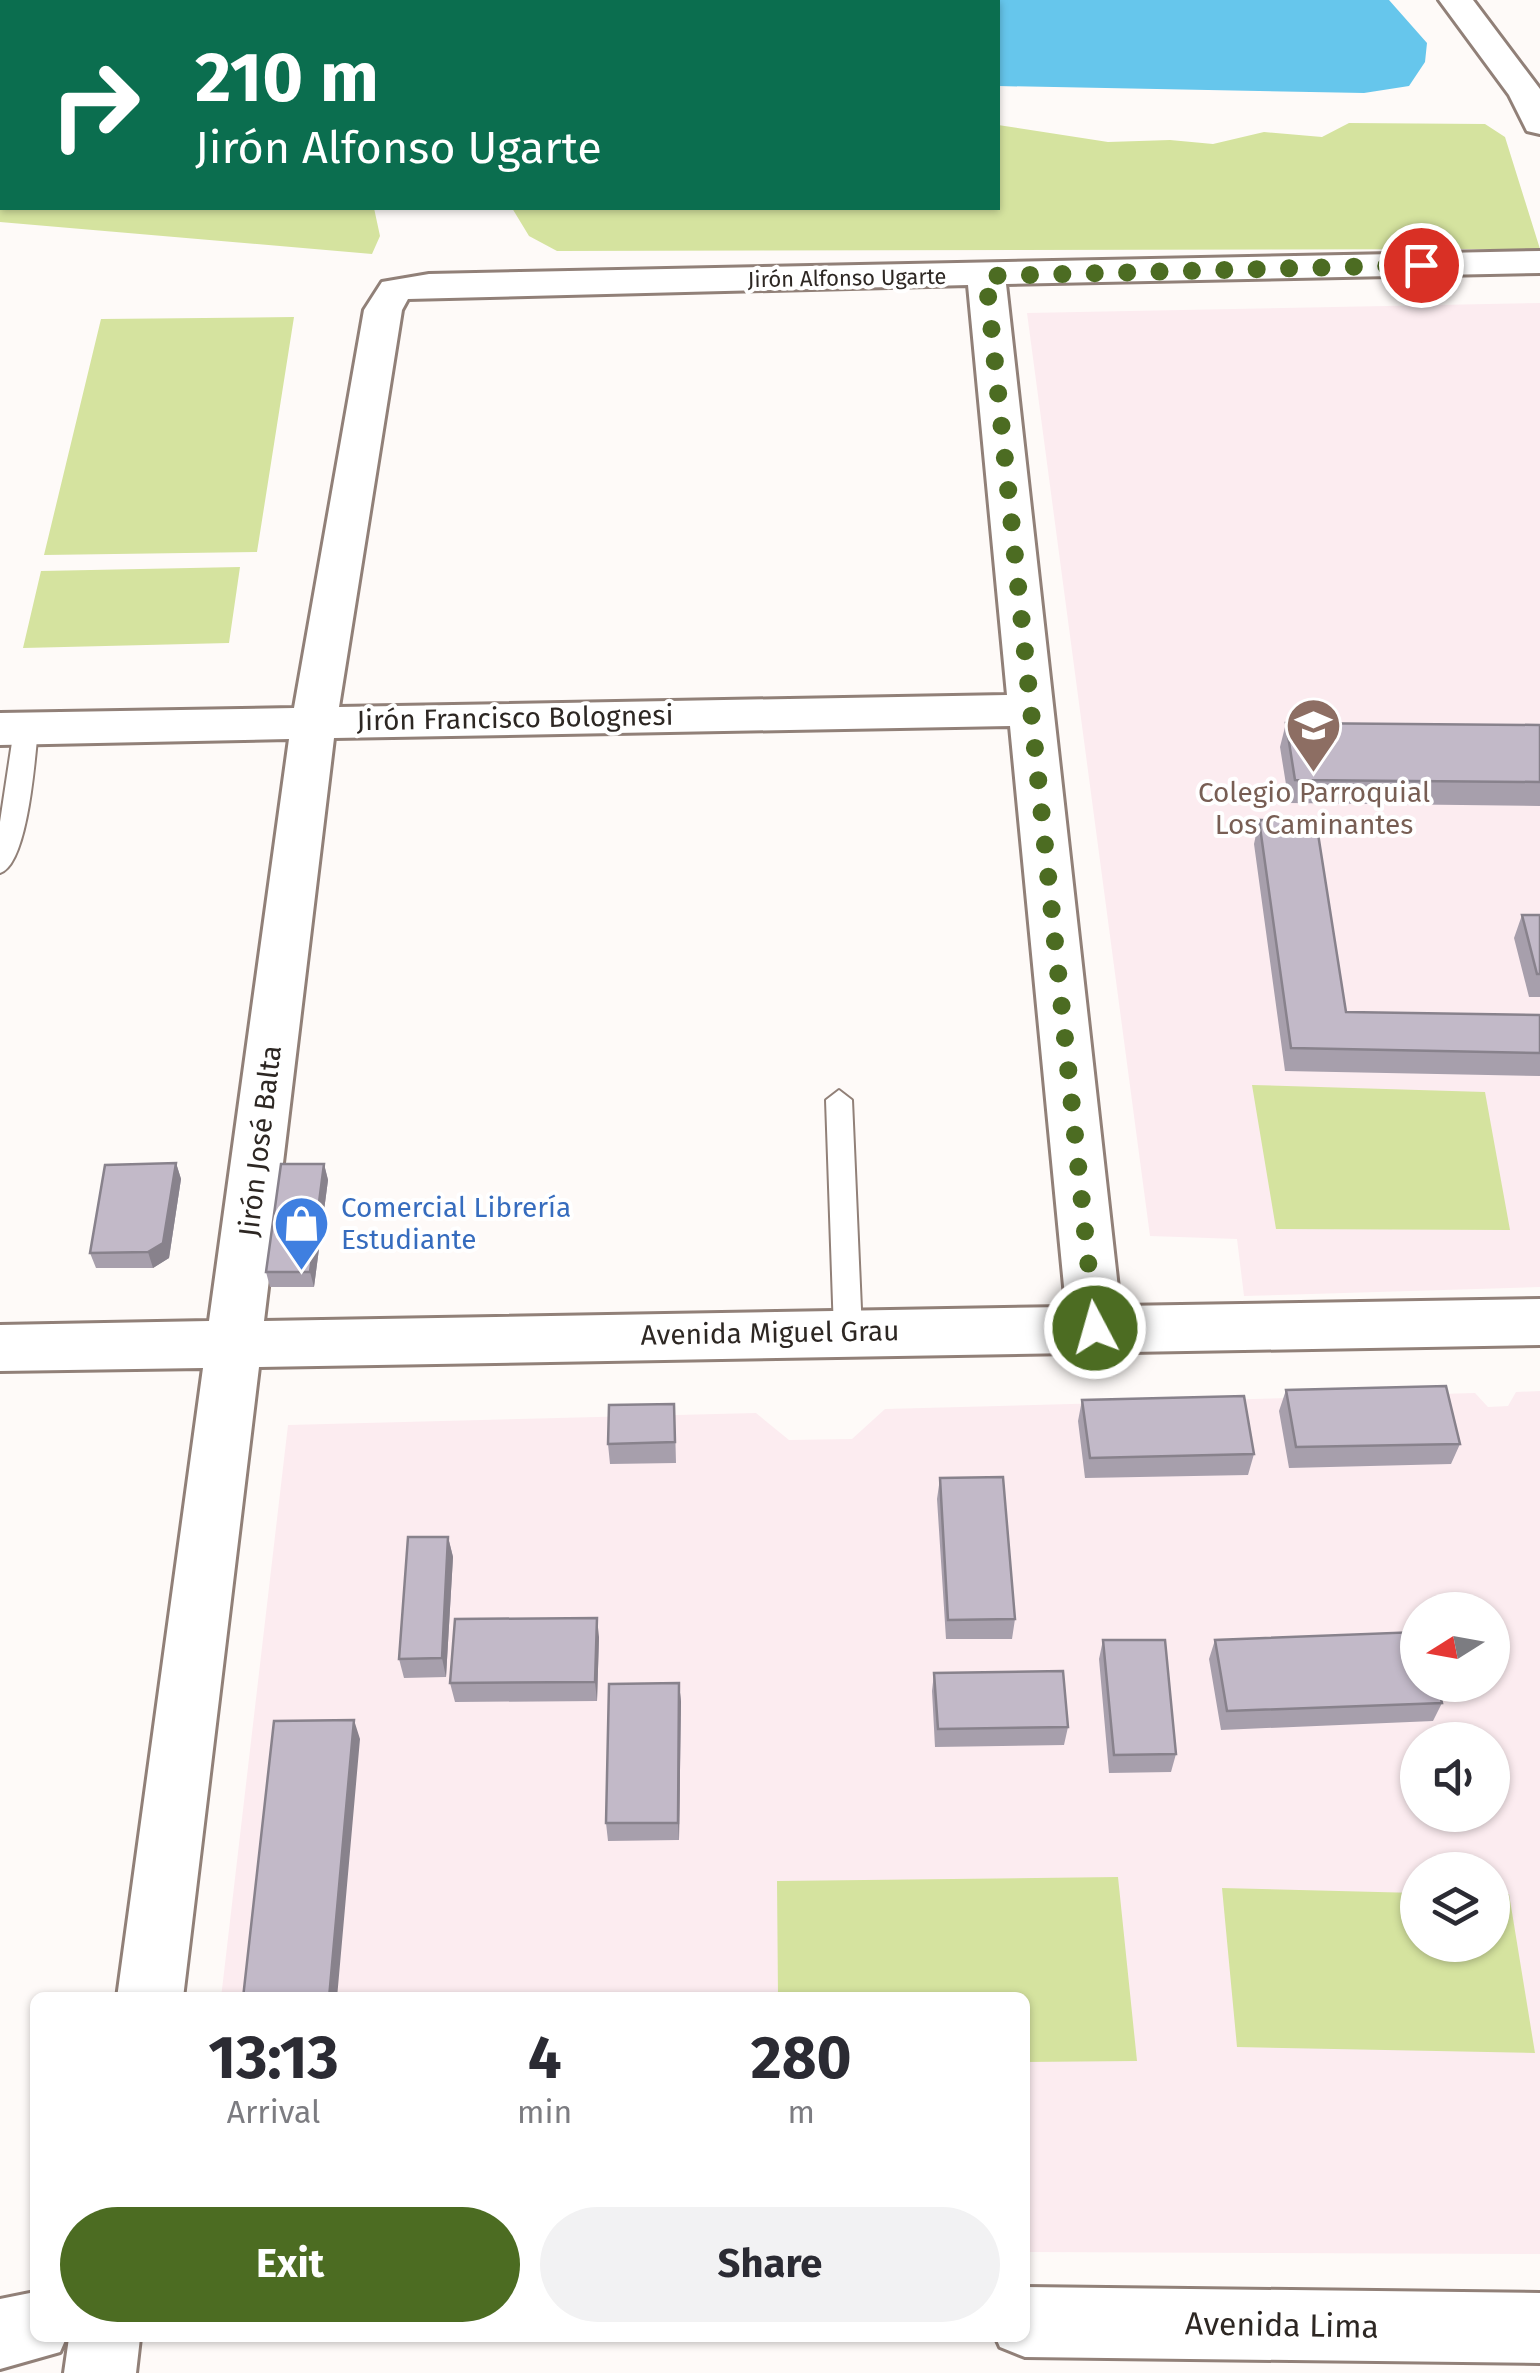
<!DOCTYPE html>
<html lang="en">
<head>
<meta charset="utf-8">
<style>
  body { margin:0; font-family:"Fira Sans",sans-serif; background:#f2f2f3; color:#2b2b33; height:100vh; display:flex; flex-direction:column; font-size:38px; white-space:nowrap }
  * { box-sizing:border-box; margin:0 }
  p { font-size:32px; color:#7c7c81 }
  .icon { flex:none; width:55px; height:55px; fill:none; stroke:currentColor; stroke-width:2; stroke-linecap:round; stroke-linejoin:round }
  .map { position:relative; flex:1; overflow:hidden }
  .sheet { position:absolute; left:30px; top:1992px; width:1000px; height:350px; display:flex; flex-direction:column; background:#fff; border-radius:15px; box-shadow:0 2px 8px #0004 }
  .sheet>* { flex:none }
  .top-card { position:absolute; left:0px; top:0px; width:1000px; height:210px; box-shadow:0 2px 8px #0004; background:#0b6e4f; color:#fff; overflow:hidden }
  .needle { width:65px; rotate:259deg }
  .fabs { position:absolute; left:1400px; top:1592px; display:grid; gap:20px }
  .fabs a { display:grid; place-items:center; width:110px; height:110px; border-radius:50%; background:#fff; box-shadow:0 2px 8px #0004; font-size:50px }
  .pin { position:absolute; display:grid; place-items:center; width:85px; height:85px; color:#fff; margin:-42px; border:5px solid #fff; border-radius:50%; box-shadow:0 2px 10px #0007 }
  .me { position:absolute; width:110px; margin:-55px; rotate:354deg; stroke-linejoin:round; filter:drop-shadow(0 0 8px #0008) }
  .turn { display:flex; align-items:center; gap:35px; height:210px; padding:0 30px; font-size:45px }
  .turn .icon { width:130px; height:130px; stroke-width:2.5 }
  .turn b { display:block; font-size:70px; line-height:85px }
  .eta { display:flex; justify-content:space-evenly; align-items:center; height:170px; text-align:center }
  .eta b { font-size:60px; font-weight:700; line-height:70px }
  .action { display:flex; gap:20px; margin-top:auto; padding:20px 30px }
  .action a { flex:1; height:115px; border-radius:60px; background:#4c6c22; color:#fff; font-size:40px; font-weight:700; line-height:115px; text-align:center }
  .action a+a { background:#f2f2f3; color:#2b2b33 }
  .map>svg:first-child { display:block }
  .education { fill:#fcecf0; fill-rule:evenodd }
  .green { fill:#d5e39f }
  .water { fill:#66c6ec }
  .lines { fill:none; stroke-linecap:round; stroke-linejoin:round }
  .lane-casing { stroke:#918078; stroke-width:4 }
  .street-casing { stroke:#918078; stroke-width:6 }
  .lane { fill:#fff; fill-rule:evenodd }
  .street { fill:#fff; fill-rule:evenodd }
  .wall { fill:#a79fac }
  .shaded-wall { fill:#88828c }
  .building { fill:#c2b9c8; stroke:#88828c; stroke-width:2.5 }
  .route { stroke:#4c6c22; stroke-width:18; stroke-dasharray:0 32.4 }
  .labels { text-anchor:middle; dominant-baseline:central; stroke-width:8; stroke-linejoin:round; paint-order:stroke }
  .far-street-label { font-size:22px; fill:#2d2723; stroke:#fff }
  .street-label { font-size:28px; fill:#2d2723; stroke:#fff }
  .education-label { font-size:28px; fill:#785e54; stroke:#fff }
  .shop-label { font-size:28px; fill:#366cbe; stroke:#fff; text-anchor:start }
  .near-street-label { font-size:32px; fill:#2d2723; stroke:#fff }
</style>
</head>
<body>
<div class="map">
<svg width="1540" height="2373" viewBox="0 0 1540 2373">
  <rect width="100%" height="100%" fill="#fefaf8"/>
  <!-- education -->
  <path class="education" d="M1540,303v984l-296,9 -7,-57 -87,-3 -123,-923z
    M1540,1391v863l-515,-2v-254h-804l67,-573 468,-12 33,27 63,-1 33,-30 590,-16 13,14 20,-1 8,-14zM1418,1610h74v75h-74zM1418,1740h74v75h-74zM1418,1870h74v75h-74z"/>
  <!-- green -->
  <path class="green" d="M0,115l2,93h372l6,28 -8,18 -372,-32z
    M1349,123l136,1 20,13 35,112 -983,2 -28,-15 -17,-28h486v-83l110,17 62,-2 43,4 51,-12 58,5z
    M294,317l-37,235 -213,3 57,-236z
    M240,567l-11,76 -206,5 18,-77z
    M1252,1085l233,7 25,138 -234,-1z
    M1118,1877l19,184 -112,1v-64l-247,-1 -1,-116z
    M1222,1888l195,5 1,52h74l1,-51h16l26,159 -298,-6z"/>
  <!-- water -->
  <path class="water" d="M0,0h350l-348,2 -2,74z
    M534,0h855l38,43 -2,19 -16,24 -45,7 -366,-7v-84z"/>
  <g class="lines">
    <defs>
      <path id="lane" d="M26,721l12,8c-3,28 -10,136 -38,144v-51l14,-93z
        M839,1090l13,10 10,232 -4,8 -10,4 -10,-4 -4,-8 -8,-232z"/>
      <path id="street" d="M1439,0h34l67,89v45l-13,-3 -18,-36z
        M1540,251v22l-534,11 114,1022 420,-7v46l-1281,22 -76,631h-66l86,-630 -203,3v-46l209,-4 80,-582 -289,6v-32l294,-5 70,-398 18,-28 47,-8zM968,285l39,410 -668,12 63,-397 6,-11zM1010,726l56,581 -802,14 70,-583z
        M1025,2287l515,6v70l-515,-6 -25,-10 -4,-9h29z
        M35,2292v46h31l-6,14 -60,17v-70z
        M69,2338h71l-4,35h-72z"/>
    </defs>
    <!-- lane casing -->
    <use href="#lane" class="lane-casing"/>
    <!-- street casing -->
    <use href="#street" class="street-casing"/>
    <!-- lane -->
    <use href="#lane" class="lane"/>
    <!-- street -->
    <use href="#street" class="street"/>
  </g>
  <!-- wall -->
  <path class="wall" d="M1286,723l254,2v81l-251,-3 -9,-56z
    M1259,820l87,192 194,3v61l-255,-5 -31,-227z
    M1522,915h18v82h-11l-15,-59z
    M176,1163l5,16 -12,79 -16,10h-57l-6,-15z
    M324,1164l4,16 -14,107h-44l-4,-15z
    M1286,1390l174,54 -9,20 -162,4 -10,-57z
    M1082,1400l172,54 -6,21 -163,3 -7,-57z
    M675,1425l1,38 -66,1 -2,-20z
    M940,1478l75,141 -3,20h-66l-9,-140z
    M448,1537l5,20 -7,120 -42,1 -5,-19z
    M599,1637l-2,64 -142,1 -5,-19z
    M1103,1640l73,114 -5,18 -62,1 -10,-114z
    M1215,1640l227,63 -9,18 -212,9 -12,-71z
    M934,1673l134,54 -4,18 -129,2 -3,-56z
    M679,1683l2,19 -2,138 -71,1 -2,-18z"/>
  <!-- shaded-wall -->
  <path class="shaded-wall" d="M176,1163l5,16 -12,79 -16,10 -5,-16z
    M324,1164l4,16 -14,107 -4,-15z
    M448,1537l5,20 -7,120 -4,-19z
    M597,1618l2,19 -2,64 -2,-19z
    M679,1683l2,19 -2,138 -1,-17z
    M354,1720l6,19 -23,259h-8z"/>
  <!-- building -->
  <path class="building" d="M1286,723l254,2v57l-245,-2z
    M1259,820l57,1 30,191 194,3v38l-249,-5z
    M1522,915h18v59h-3z
    M176,1163l-13,80 -15,9 -58,1 15,-88z
    M281,1164h43l-14,108h-44z
    M1446,1386l14,58 -164,3 -10,-57z
    M1244,1396l10,58 -164,4 -8,-58z
    M674,1404l1,38 -67,2 1,-39z
    M1003,1477l12,142 -67,1 -8,-142z
    M408,1537h40l-6,121 -43,1z
    M597,1618l-2,64 -145,1 5,-64z
    M1418,1632v53h20l4,18 -215,8 -12,-71z
    M1103,1640h62l11,114 -62,1z
    M1063,1671l5,56 -130,2 -4,-56z
    M679,1683l-1,140h-72l3,-139z
    M354,1720l-25,278h-86l31,-277z"/>
  <g class="lines">
    <!-- route -->
    <path class="route" d="M1095,1328l-109,-1052 435,-11"/>
  </g>
  <!-- icons -->
  <defs>
    <symbol id="school-pin" viewBox="-11 -11 22 30"><path d="M0 17L-7.5 6A9.5 9.5 0 1 1 7.5 6Z" fill="#8d6e63" stroke="#fff"/><path d="M0-5L7-2L0 1L-7-2ZM-4 1L0 2.5L4 1V4Q0 6-4 4Z" fill="#fff"/></symbol>
    <symbol id="shop-pin" viewBox="-11 -11 22 30"><path d="M0 17L-7.5 6A9.5 9.5 0 1 1 7.5 6Z" fill="#3f7fe0" stroke="#fff"/><path d="M-5-2.5h2.3a2.7 3.5 0 0 1 5.4 0H5L5.5 6h-11ZM-1.5-2.5h3a1.5 2.3 0 0 0-3 0Z" fill="#fff"/></symbol>
  </defs>
  <g fill-rule="evenodd">
    <use href="#school-pin" x="1282" y="694" width="63" height="86"/>
    <use href="#shop-pin" x="270" y="1192" width="63" height="86"/>
  </g>
  <g class="labels">
    <!-- far-street labels -->
    <g class="far-street-label">
      <text transform="translate(847 278) rotate(-1)">Jirón Alfonso Ugarte</text>
    </g>
    <!-- street labels -->
    <g class="street-label">
      <text transform="translate(515 718) rotate(-1)">Jirón Francisco Bolognesi</text>
      <text transform="translate(260 1141) rotate(-83)">Jirón José Balta</text>
      <text transform="translate(770 1333) rotate(-1)">Avenida Miguel Grau</text>
    </g>
    <!-- education labels -->
    <g class="education-label">
      <text x="1314" y="792">Colegio Parroquial<tspan x="1314" dy="32">Los Caminantes</tspan></text>
    </g>
    <!-- shop labels -->
    <g class="shop-label">
      <text x="341" y="1207">Comercial Librería<tspan x="341" dy="32">Estudiante</tspan></text>
    </g>
    <!-- near-street labels -->
    <g class="near-street-label">
      <text transform="translate(1282 2325) rotate(1)">Avenida Lima</text>
    </g>
  </g>
</svg>
<div class="fabs">
<a><svg class="needle" viewBox="-14 -14 28 28"><path d="M0-13l5 13h-10z" fill="#e53935"/><path d="M0 13l5-13h-10z" fill="#7c7c81"/></svg></a>
<a><svg class="icon" aria-label="sound" viewBox="0 0 24 24"><path d="M4 9h4l5-4v14l-5-4H4zM17 9q2 3 0 6"/></svg></a>
<a><svg class="icon" aria-label="layers" viewBox="0 0 24 24"><path d="M12 4l9 5-9 5-9-5zM3 14l9 5 9-5"/></svg></a>
</div>
<div class="pin" style="left:1421px;top:265px;background:#d93025"><svg class="icon" aria-label="arrive" viewBox="0 0 24 24"><path d="M6 21V4h12l-3 4 3 4H6"/></svg></div>
<svg class="me" style="left:1095px;top:1328px" viewBox="-20 -20 40 40"><circle r="17" fill="#4c6c22" stroke="#fff" stroke-width="3"/><path d="M0-11L8 9 0 5-8 9z" fill="#fff"/></svg>
<div class="top-card">
<div class="turn"><svg class="icon" aria-label="right" viewBox="0 0 24 24"><path d="M7 20v-9h11M14 6l5 5-5 5"/></svg><div><b>210 m</b>Jirón Alfonso Ugarte</div></div>
</div>
<section class="sheet">
<div class="eta">
<div><b>13:13</b><p>Arrival</p></div>
<div><b>4</b><p>min</p></div>
<div><b>280</b><p>m</p></div>
</div>
<div class="action"><a>Exit</a><a>Share</a></div>
</section>
</div>
</body>
</html>
